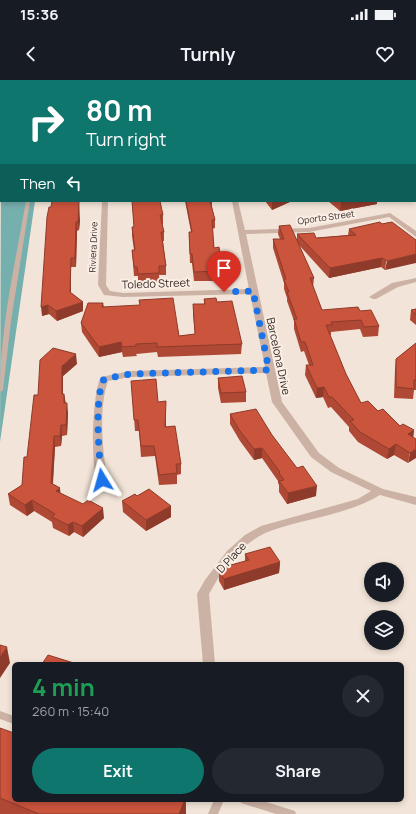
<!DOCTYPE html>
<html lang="en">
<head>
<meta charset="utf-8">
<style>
  body { margin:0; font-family:Manrope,sans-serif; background:#242831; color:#f1f3f6; height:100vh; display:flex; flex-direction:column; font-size:15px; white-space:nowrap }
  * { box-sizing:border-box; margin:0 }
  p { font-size:13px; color:#9ea1a6 }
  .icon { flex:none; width:22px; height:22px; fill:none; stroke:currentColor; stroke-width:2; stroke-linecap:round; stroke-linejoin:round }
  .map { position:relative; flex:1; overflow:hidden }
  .details { position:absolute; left:12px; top:582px; width:392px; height:140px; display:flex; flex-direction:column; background:#171b24; border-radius:6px; box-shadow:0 2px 6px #0003 }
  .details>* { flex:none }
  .guide { position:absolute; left:0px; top:0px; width:416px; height:122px; box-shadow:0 2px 6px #0003; background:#0f766e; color:#fff; overflow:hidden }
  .buttons { position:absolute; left:364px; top:482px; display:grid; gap:8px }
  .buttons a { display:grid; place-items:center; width:40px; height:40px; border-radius:50%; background:#171b24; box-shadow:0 2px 6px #0003; font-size:20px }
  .pin { position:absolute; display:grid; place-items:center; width:34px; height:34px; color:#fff; margin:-41px -17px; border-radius:50% 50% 50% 0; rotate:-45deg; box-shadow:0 0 4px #0007 }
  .pin .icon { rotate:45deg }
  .me { position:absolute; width:44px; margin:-22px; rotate:352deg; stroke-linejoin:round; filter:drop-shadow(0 0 3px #0008) }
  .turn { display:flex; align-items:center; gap:14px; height:84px; padding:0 20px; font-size:18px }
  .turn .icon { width:52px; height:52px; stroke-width:2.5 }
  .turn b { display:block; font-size:28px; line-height:34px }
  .then { display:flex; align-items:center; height:38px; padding:0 20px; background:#0003; gap:8px; font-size:15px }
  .round { display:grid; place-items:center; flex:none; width:42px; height:42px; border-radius:21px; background:#242831 }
  .headline { display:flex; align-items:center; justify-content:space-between; height:68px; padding:0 20px }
  h1 { font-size:24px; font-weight:700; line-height:30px; color:#1e9e55 }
  .button { display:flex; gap:8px; margin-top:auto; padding:8px 20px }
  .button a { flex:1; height:46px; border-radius:24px; background:#0f766e; color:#fff; font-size:16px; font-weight:700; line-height:46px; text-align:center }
  .button a+a { background:#242831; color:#f1f3f6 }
  .status { display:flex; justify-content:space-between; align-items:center; height:28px; padding:0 20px; background:#171b24; direction:ltr }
  .status svg { height:11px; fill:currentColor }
  header { display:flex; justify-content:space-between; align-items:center; height:52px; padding:0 20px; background:#171b24; font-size:18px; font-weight:700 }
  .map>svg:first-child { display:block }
  .water { fill:#76b0ae }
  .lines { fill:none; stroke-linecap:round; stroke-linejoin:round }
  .lane { fill:#cbb2a4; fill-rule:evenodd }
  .street { fill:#cbb2a4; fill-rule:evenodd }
  .wall { fill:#af4834 }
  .shaded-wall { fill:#8e3b2b }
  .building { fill:#cb543d; stroke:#8e3b2b }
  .route { stroke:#1a73e8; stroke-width:7; stroke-dasharray:0 12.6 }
  .labels { text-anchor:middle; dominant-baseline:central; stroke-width:4; stroke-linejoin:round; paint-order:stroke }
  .far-street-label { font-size:9px; fill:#352a26; stroke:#faeee5 }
  .street-label { font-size:11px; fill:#352a26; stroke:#faeee5 }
</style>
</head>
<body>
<div class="status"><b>15:36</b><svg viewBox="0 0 49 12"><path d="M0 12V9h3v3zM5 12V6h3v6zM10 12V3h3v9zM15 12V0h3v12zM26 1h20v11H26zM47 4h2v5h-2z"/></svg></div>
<header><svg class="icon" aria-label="back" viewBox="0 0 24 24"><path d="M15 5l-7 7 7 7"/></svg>Turnly<svg class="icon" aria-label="heart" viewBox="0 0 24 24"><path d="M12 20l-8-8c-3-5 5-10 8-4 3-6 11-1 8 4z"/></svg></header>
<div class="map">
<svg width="416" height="734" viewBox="0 0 416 734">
  <rect width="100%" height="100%" fill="#f2e4d8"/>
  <!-- water -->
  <path class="water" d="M1,88v33h34l-35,241z"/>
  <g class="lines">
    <!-- lane -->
    <path class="lane" d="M0,15h1v2h-1z
      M26,121h4l-19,120 -8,69 -3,2c0,-64 15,-128 26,-191z
      M0,631l14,5v8l-14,-5z
      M214,720h10l-6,14h-10z
      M240,720h20l35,11 1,3h-20l-35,-11z"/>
    <!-- street -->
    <path class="street" d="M48,0h8l1,1h-8z
      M170,0h6l1,1h-6z
      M102,121h6l-2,84 4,6 13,2 126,-4 -17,-88h6l7,29 64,-2 81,-15 26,18v6l-27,-20 -80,15 -63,2 36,168 37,51 20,15 44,21 33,8v8l-36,-10c-33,20 -74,23 -110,36 -27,10 -48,39 -61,63l6,70h-12l-6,-70 8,-14 22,-29 18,-16 16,-9 97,-27 13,-8 -40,-19 -20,-15 -39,-55 -6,-29 -136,4 -22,4c-10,28 -5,70 -1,99l-1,2h-8c-8,-14 -6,-90 3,-105l29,-6 135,-4 -15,-73 -127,3 -19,-2 -6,-10z
      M416,198v4l-18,5 -22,12h-3l-4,-2 23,-14z"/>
  </g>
  <!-- wall -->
  <path class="wall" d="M0,0h40l2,1h-41v4h-1z
    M80,0h81l1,1h-80z
    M196,0h35l1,1h-34z
    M132,121l31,14v9h-1l2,8v9h-1l3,25v9h-7l1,7 -22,1v-7h-4l-2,-26h2l-2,-14v-9h2z
    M185,121h27v6l3,13v8l-3,1 2,19 8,18v9h-6v6h-22l-2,-18h-2l-1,-31h2z
    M265,121h27l-20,9z
    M328,121h49v3l-37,7z
    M51,127l29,13 -1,10 -2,1 -1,36h-5v26l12,9v9l-26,10 -8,-7 -7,2z
    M392,142l-7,48 -4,-3 -52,11 -30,-33 15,33 -1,9 9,23 38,1 19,15 -1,10 -15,1 -3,-8 -29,3v3h-1l16,39 15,29 17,8 22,15 14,4 -6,33 -14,-8 -7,4 -29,-17 -9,-11v-4l-18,-20 -3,1 -5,-11 -7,1 -11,-23 1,-10h3l-5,-14 -3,1 -7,-23v-8l-7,-20v-3l-3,-9v-6l-11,-35v-9h7l-2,-5 1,-8 18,15v-7l19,4 32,-3 1,-6z
    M204,219l13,3 25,42 -1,10 -83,3 -1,-5 -21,2 1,2 -14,1 -1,-5 -23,5 -17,-25 -1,-9 22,-20 1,4 75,29 16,-2 -2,-20v-10h11z
    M416,229v16l-6,-5 1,-10z
    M416,263v47h-2l-1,9 -19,-1 1,-29 1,-10z
    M77,284l-14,12v18h1l1,9 3,10 -1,22 -5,1 -1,10 -6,1 -2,37 7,4v5l44,25 -21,19 -9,-5 -5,4 -16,-8 -1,-6 -18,-11 -7,5 -17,-11 -2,-11 14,-9 16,-90z
    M218,298l28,14v10l-25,1 -3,-15z
    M132,311l26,11 8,9v15l15,38v10l-4,1v9l-18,1 -4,-29 -14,1 -2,-26h-4z
    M230,334l42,21 44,61 -29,8 -8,-12v-7l-1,-2v-2l-16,-23 -8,2 -14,-19 -10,-17z
    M122,421l49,5v11l-25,14 -23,-19z
    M245,474l35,8 -1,11 -55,17 -5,-9v-11l26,-9z
    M0,648l14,72h172v14h-186z"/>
  <!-- shaded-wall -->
  <path class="shaded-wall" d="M2,0h6v1h-6z
    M79,121l1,19 -1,10 -1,-8z
    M274,121h18l-20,9v-8z
    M347,121h30v3l-37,7 1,-9z
    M76,142l1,9 -1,36 -1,-9z
    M416,174v9l-31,7 2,-9z
    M71,178v43l-1,-9z
    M382,178l-1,9 -52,11 1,-10z
    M83,222v9l-26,10 -1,-10z
    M48,225l1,9 -7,2 -1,-9z
    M121,262l1,10 -23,5v-10z
    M76,274l1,10 -14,12v28l-1,-10v-28z
    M324,307l-1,10 -7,1 1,-10z
    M64,314l2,10 -2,-1z
    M166,321v36l-1,-10z
    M67,323l1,10 -1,22 -1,-10z
    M61,345l1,11 -1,10 -1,-10z
    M414,350l-1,11 -5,-7z
    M54,356l1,11 -3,47 -1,-11z
    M396,364l-2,11 -7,4 2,-10z
    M262,368v10l-8,2v-11z
    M416,369v9l-8,5 2,-10z
    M317,406l-1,10 -29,8 1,-11z
    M60,408l1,11 -5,-8z
    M32,420l2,11 -7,5 -2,-11z
    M171,426v11l-25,14v-11z
    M103,428l1,10 -21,19 -1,-11z
    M73,442l1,10 -5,4 -1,-11z
    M280,482l-1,11 -55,17v-11z
    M7,567l3,16 -10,15v-21z
    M185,720l1,14h-7z"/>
  <!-- building -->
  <path class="building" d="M12,0h28l2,1h-28z
    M95,0h66l1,1h-66z
    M205,0h26l1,1h-26z
    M52,121h27l-1,21h-2l-1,36h-4l-1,34 13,10 -27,9 -8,-6 -7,2 6,-90 2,-10h2z
    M132,121h28l3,14h-3l4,17h-3l5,34h-7v7l-21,1 -1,-7h-3l-2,-17h3l-3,-23h2z
    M186,121h24l5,19h-3l2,28 5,-1 3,19h-7l1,5 -22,1 -2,-18h-2l-1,-22h3z
    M339,121h8l-6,1z
    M380,142l2,2 10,-2 24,18v14l-29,7 -5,-3 -52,10 -33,-34 17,-1 2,5 40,-3 -7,-6z
    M290,145l24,53h-4l12,32 36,-3 2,4 11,-1 8,16 -15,1 -3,-7 -30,2 1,3h-6l20,49 15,29 7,-2 10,10 5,-2 17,17 3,-2 11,6 -6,4 8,5v10l-6,4 -14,-9 -7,5 -29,-17 -10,-11 4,-1 -22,-23h-3l-5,-10 -7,1 -11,-23h7l-8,-23h-4l-7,-23h3l-10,-27h2l-5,-12 2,-1 -13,-40h11l-5,-13z
    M173,218l6,38 16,-2 -2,-30h12l-1,-5 12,-1 1,4 15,-1 10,43 -85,3v-4l-21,1v2l-14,1 -1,-5 -22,5 -18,-24 7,-20h15l-1,4 38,-2 -1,-5z
    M416,229v6l-5,-5z
    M416,263v37h-2v9l-18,-2v-28z
    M53,268l23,6 -14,12v28h2v9h3l-1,22h-5l-1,11h-6l-3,47 9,5 -4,3 27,13 5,-4 15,8 -21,18 -9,-4 -5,3 -16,-8 3,-3 -23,-14 -7,5 -17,-11 14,-9 2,-28h3l7,-62h4l2,-35z
    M242,296l4,16 -25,1 -3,-15z
    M156,299l2,23 8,-1 -1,26 10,-1 6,38h-5l1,9 -18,2 -5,-29h-13l-3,-26h-4l-3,-39z
    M256,329l16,26 25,33 6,-2 14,20 -29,7 -9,-12 5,-1 -5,-7 1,-1 -18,-24 -8,1 -14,-18 -10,-17z
    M149,409l22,17 -25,14 -24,-19 13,-7 2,2z
    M270,467l10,15 -56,17 -5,-9 1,-2 29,-8 -4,-6z
    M0,565l7,2 -7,10z
    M48,575l29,9h-35z
    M0,648l14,5v67h171l-6,14h-140l-39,-16z"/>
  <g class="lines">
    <!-- route -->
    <path class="route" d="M102,400c-3,-21 -8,-84 2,-101l26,-5 139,-4 -16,-79 -29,1"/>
  </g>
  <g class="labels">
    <!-- far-street labels -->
    <g class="far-street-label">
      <text transform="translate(326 137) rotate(-8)">Oporto Street</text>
      <text transform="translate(93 167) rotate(-88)">Riviera Drive</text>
    </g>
    <!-- street labels -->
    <g class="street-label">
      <text transform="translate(156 203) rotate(-2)">Toledo Street</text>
      <text transform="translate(279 276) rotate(78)">Barcelona Drive</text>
      <text transform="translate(231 477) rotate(-47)">D Place</text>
    </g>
  </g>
</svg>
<div class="buttons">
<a><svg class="icon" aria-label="sound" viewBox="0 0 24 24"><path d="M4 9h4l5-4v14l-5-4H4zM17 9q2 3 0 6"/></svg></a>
<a><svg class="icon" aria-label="layers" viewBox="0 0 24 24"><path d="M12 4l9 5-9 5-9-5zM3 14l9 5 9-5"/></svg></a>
</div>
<div class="pin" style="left:224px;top:212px;background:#d93025"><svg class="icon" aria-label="arrive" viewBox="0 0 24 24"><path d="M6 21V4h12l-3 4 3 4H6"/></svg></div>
<svg class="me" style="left:102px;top:400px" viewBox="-20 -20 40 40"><path d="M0-17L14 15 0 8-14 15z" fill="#1a73e8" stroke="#fff" stroke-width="4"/></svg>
<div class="guide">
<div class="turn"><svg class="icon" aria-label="right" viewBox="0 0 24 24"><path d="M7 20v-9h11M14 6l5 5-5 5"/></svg><div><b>80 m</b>Turn right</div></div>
<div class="then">Then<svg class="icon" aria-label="left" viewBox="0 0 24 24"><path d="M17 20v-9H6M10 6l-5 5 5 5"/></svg></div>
</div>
<section class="details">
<div class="headline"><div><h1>4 min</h1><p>260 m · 15:40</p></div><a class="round"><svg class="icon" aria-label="close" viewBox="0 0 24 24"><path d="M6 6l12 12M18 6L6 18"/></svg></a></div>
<div class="button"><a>Exit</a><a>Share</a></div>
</section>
</div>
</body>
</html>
